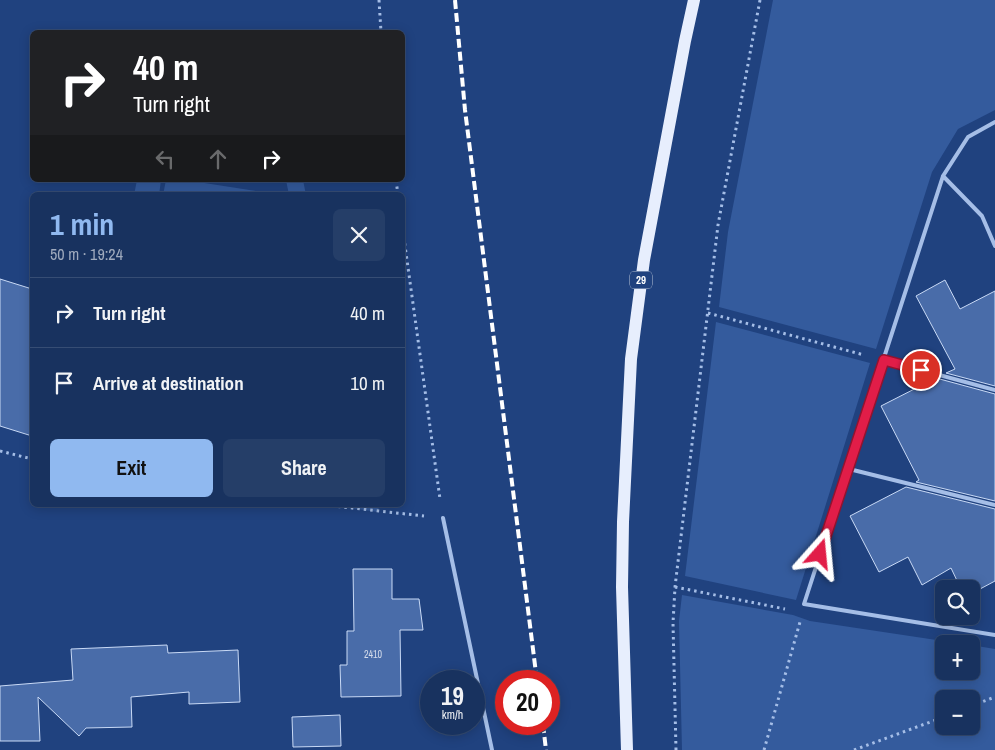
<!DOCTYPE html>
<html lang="en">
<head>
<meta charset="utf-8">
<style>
  body { margin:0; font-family:"Archivo Narrow",sans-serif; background:#253e68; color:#f1f3f6; height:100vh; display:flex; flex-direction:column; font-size:19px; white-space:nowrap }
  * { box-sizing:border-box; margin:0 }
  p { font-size:16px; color:#9faabd }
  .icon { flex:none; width:28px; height:28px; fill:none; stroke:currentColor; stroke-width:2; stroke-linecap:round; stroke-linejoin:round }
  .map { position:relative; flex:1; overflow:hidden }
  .panel { position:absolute; left:30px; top:192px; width:375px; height:315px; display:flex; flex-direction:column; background:#18325f; border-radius:8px; box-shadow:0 2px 12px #0003,0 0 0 1px #364d74 }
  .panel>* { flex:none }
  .banner { position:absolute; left:30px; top:30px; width:375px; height:152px; border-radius:8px; box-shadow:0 2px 12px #0003,0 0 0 1px #364d74; background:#202124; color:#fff; overflow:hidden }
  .buttons { position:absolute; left:935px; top:580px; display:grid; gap:10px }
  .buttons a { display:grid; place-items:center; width:45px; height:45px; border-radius:8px; background:#18325f; box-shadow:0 2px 12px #0003,0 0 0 1px #364d74; font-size:25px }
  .speed { position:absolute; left:420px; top:670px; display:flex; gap:10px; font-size:25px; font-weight:700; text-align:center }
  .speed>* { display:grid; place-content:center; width:65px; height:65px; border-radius:50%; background:#18325f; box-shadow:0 2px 12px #0003,0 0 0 1px #364d74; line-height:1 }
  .speed small { font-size:12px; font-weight:400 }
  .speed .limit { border:8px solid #d22; background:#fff; color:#111 }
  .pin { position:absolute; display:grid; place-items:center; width:42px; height:42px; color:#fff; margin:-21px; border:2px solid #fff; border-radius:50%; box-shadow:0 1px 5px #0007 }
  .me { position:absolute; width:55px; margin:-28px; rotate:18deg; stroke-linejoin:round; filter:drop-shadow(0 0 4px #0008) }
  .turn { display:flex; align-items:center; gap:18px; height:105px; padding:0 20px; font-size:22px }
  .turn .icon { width:65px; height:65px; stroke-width:2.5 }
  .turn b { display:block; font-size:35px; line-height:42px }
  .lanes { display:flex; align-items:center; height:48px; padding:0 20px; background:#0003; justify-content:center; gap:25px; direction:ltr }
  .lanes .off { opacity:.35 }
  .round { display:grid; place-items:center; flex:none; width:52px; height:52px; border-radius:8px; background:#253e68 }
  .headline { display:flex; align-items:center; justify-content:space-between; height:85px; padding:0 20px }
  h1 { font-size:30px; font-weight:800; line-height:38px; color:#90b9f0 }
  .primary-button { display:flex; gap:10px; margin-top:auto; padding:10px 20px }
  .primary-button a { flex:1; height:58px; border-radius:8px; background:#90b9f0; color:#111; font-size:20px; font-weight:800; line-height:58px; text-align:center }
  .primary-button a+a { background:#253e68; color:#f1f3f6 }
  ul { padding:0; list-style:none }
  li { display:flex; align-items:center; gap:15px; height:70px; padding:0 20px; border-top:1px solid #364d74 }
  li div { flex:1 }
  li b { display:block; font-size:19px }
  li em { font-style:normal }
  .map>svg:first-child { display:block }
  .green { fill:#345b9d; fill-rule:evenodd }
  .building { fill:#496ca9; stroke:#c9daf6 }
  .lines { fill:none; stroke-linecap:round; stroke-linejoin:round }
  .path { stroke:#a5bee7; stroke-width:3; stroke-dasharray:2.5 4; stroke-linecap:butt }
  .service { stroke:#a5bee7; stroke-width:4 }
  .primary { stroke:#e7eefd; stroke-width:12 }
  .rail { stroke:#fff; stroke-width:4; stroke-dasharray:9 4; stroke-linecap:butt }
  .route-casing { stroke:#92132f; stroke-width:12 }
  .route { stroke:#e11d48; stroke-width:9 }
  .labels { text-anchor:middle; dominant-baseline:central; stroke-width:4; stroke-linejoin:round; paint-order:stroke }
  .number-label { font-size:10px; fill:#d2daea }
  .shield { fill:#20427f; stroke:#bcc6d9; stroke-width:1 }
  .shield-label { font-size:11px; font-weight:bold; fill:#fff }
</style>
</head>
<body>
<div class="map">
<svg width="995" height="750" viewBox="0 0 995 750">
  <rect width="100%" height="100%" fill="#20427f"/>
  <!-- green -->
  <path class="green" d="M773,0h222v110l-37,19 -26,43 -56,177 -157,-42 9,-75z
    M137,180h24l-2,15h-25z
    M166,180h19l96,15h-118z
    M286,180h17l3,15h-17z
    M716,322l154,41 -74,237 -111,-24z
    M330,505h49l-1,7z
    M682,595l111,20 17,6 153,23h-19v27h27v-26l24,4v101h-313l-3,-129zM944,699h27v27h-27z"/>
  <!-- building -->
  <path class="building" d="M0,279l32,10v147l-32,-10z
    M945,280l15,29 35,-18v95l-49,-13 9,-4 -39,-73z
    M936,378l59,16v107l-79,-19 3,-2 -38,-74z
    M906,487l89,22v72l-15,8h-19l-10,-21 -29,17 -14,-28 -29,15 -29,-56z
    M353,569h39v30h27l4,31h-23l1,66 -60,1 -1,-32h7v-34h7z
    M167,645l1,8 70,-3 2,52 -51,2v-12l-58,5 1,30 -46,1 -7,8 -41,-39 2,44h-40v-55l73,-6 -2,-31z
    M340,715l1,31 -48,1 -1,-30z"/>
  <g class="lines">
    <!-- path -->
    <path class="path" d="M379,0l2,32
      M396,180l2,15
      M402,224l38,275
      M708,313l156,42
      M0,451l32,8
      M325,505l99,11
      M675,587l110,22
      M971,706l24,-9
      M676,750l-3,-127 2,-36 43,-362 42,-225
      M764,750l36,-128
      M854,750l90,-33"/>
    <!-- service -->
    <path class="service" d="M995,122l-27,15 -25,39 -139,428 191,31
      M943,176l39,40 13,30
      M884,360l111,30
      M849,469l146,36
      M443,518l49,232"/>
    <!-- primary -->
    <path class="primary" d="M627,750l-5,-163 1,-65 8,-163 13,-99 41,-219 9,-41"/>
    <!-- rail -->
    <path class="rail" d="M455,0l10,110 72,571
      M543,724l3,26"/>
  </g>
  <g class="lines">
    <defs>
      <path id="route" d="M820,554l64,-194 37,10"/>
    </defs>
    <!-- route casing -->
    <use href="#route" class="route-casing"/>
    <!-- route -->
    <use href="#route" class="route"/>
  </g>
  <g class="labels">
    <!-- number labels -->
    <g class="number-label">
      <text x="373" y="654">2410</text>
    </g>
    <!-- shield labels -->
    <rect class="shield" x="630" y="271.5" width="22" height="17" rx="4"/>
    <g class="shield-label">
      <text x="641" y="280">29</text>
    </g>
  </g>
</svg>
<div class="buttons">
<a><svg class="icon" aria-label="search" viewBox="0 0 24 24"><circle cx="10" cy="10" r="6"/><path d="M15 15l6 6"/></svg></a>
<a>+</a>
<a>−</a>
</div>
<div class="speed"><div>19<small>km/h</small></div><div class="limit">20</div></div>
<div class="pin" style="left:921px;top:370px;background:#d93025"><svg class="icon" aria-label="arrive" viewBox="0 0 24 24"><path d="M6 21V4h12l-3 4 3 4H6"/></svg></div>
<svg class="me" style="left:820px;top:554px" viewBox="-20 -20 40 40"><path d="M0-17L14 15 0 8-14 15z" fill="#e11d48" stroke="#fff" stroke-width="4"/></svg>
<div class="banner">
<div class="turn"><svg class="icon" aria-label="right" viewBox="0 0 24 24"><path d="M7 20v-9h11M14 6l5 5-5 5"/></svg><div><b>40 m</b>Turn right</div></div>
<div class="lanes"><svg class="icon off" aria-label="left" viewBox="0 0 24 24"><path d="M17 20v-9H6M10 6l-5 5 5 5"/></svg><svg class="icon off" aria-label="ahead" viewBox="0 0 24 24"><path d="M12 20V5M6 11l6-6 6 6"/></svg><svg class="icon" aria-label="right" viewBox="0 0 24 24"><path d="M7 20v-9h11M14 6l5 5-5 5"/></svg></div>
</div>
<section class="panel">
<div class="headline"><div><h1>1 min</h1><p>50 m · 19:24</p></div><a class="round"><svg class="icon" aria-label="close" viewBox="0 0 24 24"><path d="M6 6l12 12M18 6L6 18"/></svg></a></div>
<ul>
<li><svg class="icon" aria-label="right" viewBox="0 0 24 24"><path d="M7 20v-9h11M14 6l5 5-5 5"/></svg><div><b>Turn right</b></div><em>40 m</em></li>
<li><svg class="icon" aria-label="arrive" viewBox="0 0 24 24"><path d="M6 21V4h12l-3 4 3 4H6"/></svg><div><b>Arrive at destination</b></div><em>10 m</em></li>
</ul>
<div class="primary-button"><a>Exit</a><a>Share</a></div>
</section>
</div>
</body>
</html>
